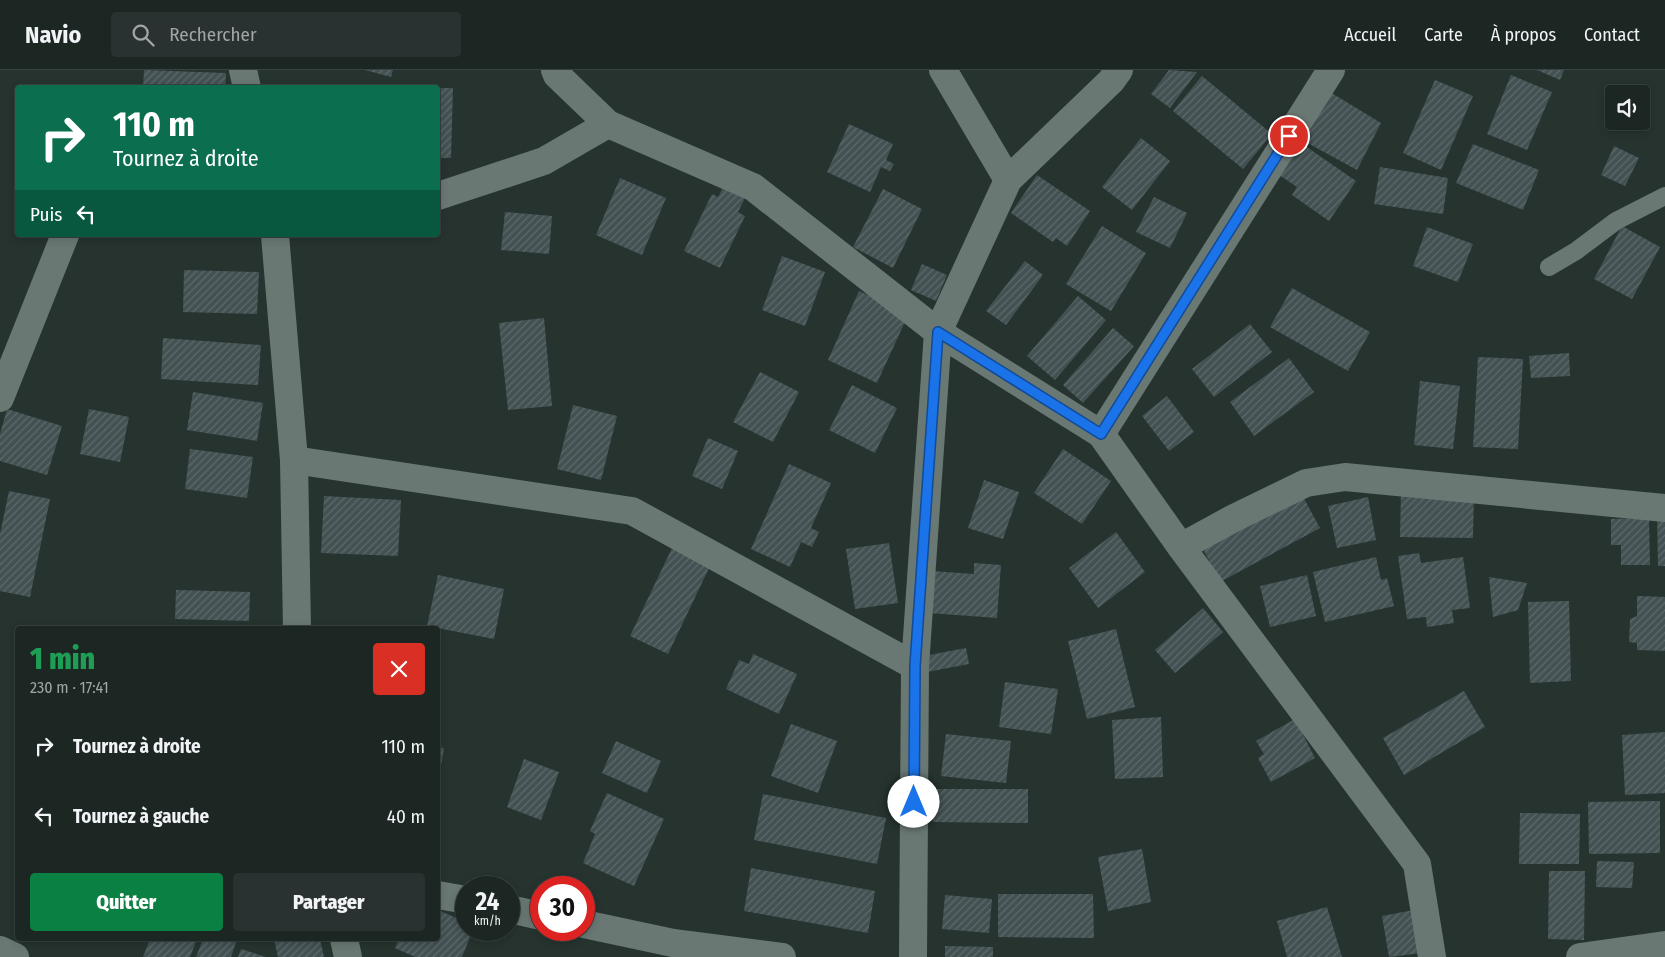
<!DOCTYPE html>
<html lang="fr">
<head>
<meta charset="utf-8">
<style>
  body { margin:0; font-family:"Fira Sans Condensed",sans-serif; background:#293230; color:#f1f3f6; height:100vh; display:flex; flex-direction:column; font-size:19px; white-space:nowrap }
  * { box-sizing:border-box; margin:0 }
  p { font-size:16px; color:#a0a5a6 }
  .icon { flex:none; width:28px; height:28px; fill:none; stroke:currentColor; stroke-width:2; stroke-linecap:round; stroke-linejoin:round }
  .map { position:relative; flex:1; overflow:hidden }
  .panel { position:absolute; left:15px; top:556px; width:425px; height:315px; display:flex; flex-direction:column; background:#1c2623; border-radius:5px; box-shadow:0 2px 8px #0003,0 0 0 1px #3a4341 }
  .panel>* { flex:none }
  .guide { position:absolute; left:15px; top:15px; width:425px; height:152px; border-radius:5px; box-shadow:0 2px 8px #0003,0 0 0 1px #3a4341; background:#0b6e4f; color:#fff; overflow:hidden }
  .buttons { position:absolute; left:1605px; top:15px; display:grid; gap:10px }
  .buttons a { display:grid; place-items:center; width:45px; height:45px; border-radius:5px; background:#1c2623; box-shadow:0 2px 8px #0003,0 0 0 1px #3a4341; font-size:25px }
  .speed { position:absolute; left:455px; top:806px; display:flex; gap:10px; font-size:25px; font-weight:700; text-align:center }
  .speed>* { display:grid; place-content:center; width:65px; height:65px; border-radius:50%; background:#1c2623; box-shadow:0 2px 8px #0003,0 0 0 1px #3a4341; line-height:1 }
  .speed small { font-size:12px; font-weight:400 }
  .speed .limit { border:8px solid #d22; background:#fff; color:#111 }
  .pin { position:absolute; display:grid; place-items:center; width:42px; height:42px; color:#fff; margin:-21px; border:2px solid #fff; border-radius:50%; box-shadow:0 1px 5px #0007 }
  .me { position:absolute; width:55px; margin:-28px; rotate:0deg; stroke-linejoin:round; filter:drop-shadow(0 0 4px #0008) }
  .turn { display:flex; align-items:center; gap:18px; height:105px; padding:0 15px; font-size:22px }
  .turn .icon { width:65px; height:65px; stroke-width:2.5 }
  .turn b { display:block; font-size:35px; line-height:42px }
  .then { display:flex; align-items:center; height:48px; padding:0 15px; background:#0003; gap:10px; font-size:19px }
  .round { display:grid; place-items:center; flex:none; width:52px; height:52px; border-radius:5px; background:#293230 }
  .overview { display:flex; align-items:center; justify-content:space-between; height:85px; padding:0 15px }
  h1 { font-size:30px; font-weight:800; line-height:38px; color:#1e9e55 }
  .button { display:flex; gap:10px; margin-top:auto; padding:10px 15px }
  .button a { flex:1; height:58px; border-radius:5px; background:#0b8043; color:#fff; font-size:20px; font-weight:800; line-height:58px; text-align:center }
  .button a+a { background:#293230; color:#f1f3f6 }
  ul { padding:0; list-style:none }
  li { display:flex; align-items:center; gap:15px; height:70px; padding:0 15px }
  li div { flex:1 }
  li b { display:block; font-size:19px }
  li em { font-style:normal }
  header { display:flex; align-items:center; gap:30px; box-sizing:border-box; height:70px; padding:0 25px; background:#1c2623; border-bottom:1px solid #3a4341 }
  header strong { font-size:24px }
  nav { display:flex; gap:28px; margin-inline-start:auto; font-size:18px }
  .search { width:350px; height:45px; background:#293230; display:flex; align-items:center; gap:12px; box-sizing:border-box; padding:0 18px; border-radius:5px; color:#a0a5a6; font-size:19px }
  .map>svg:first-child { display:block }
  .building { fill:url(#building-hatch) }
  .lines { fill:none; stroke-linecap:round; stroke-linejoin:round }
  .service { stroke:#6a7874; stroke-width:18 }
  .minor { stroke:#6a7874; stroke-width:28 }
  .route-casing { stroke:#114b97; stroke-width:12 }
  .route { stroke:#1a73e8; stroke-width:9 }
</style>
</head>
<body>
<header>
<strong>Navio</strong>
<div class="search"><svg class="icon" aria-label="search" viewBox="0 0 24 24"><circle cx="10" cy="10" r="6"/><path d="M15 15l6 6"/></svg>Rechercher</div>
<nav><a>Accueil</a><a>Carte</a><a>À propos</a><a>Contact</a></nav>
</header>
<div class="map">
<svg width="1665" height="887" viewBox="0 0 1665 887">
  <defs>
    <pattern id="building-hatch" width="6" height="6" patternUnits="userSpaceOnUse" patternTransform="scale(1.25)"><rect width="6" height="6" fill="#435153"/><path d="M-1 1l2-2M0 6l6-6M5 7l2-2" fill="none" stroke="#5e6a6c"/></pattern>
  </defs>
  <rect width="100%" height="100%" fill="#26332f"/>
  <!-- building -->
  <path class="building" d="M144,0l82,3 -1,15h-82z
    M365,0h28l-2,7z
    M1169,0l28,2 -27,36 -19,-14z
    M1537,0h27l-4,10z
    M1511,5l41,17 -25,58 -40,-16z
    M1202,6l70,58 -29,35 -70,-58z
    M1435,10l38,16 -32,74 -38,-17z
    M438,18h15l-2,70h-13z
    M1330,22l51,31 -24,47 -55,-30z
    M849,54l44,20 -7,16 8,4 -4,7 -9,-4 -11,25 -43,-20z
    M1141,68l29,23 -38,49 -30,-23z
    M1301,73l55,38 -27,40 -37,-26 5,-8 -18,-12z
    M1473,74l66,26 -16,40 -67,-27z
    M1614,76l25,12 -14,28 -24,-11z
    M1380,97l68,11 -5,36 -69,-10z
    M1037,105l53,36 -23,35 -11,-8 -3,4 -42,-29z
    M620,108l46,20 -24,57 -46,-20z
    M723,117l22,11 -7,14 7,4 -25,52 -36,-17 28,-57 6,3z
    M883,119l39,20 -29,59 -40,-21z
    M1154,127l33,16 -17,35 -34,-16z
    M505,142l47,4 -3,38 -48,-4z
    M1102,156l44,27 -35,58 -45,-27z
    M1622,156l38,21 -28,52 -38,-20z
    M1427,157l46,17 -15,38 -45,-16z
    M782,186l43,16 -20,54 -43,-16z
    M1025,191l18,14 -37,50 -20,-14z
    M922,194l25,11 -11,26 -25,-11z
    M184,200l75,2 -2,42 -74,-2z
    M1292,218l78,44 -22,39 -78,-44z
    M859,221l50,22 -32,70 -49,-23z
    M1078,226l28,24 -51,60 -28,-24z
    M544,248l8,88 -44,4 -9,-87z
    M1250,254l22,28 -58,45 -22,-28z
    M1113,258l21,18 -51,57 -20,-18z
    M163,268l98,7 -3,40 -97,-6z
    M1569,283l1,23 -39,2 -2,-22z
    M1478,287l45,2 -5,90 -45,-2z
    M1289,288l25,34 -60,44 -24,-34z
    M760,302l39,20 -26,50 -40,-20z
    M1420,311l40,5 -7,63 -39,-4z
    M852,315l45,23 -22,45 -46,-23z
    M193,322l70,11 -6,38 -70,-11z
    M1167,326l27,36 -25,19 -27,-35z
    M573,335l44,11 -16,64 -44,-11z
    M7,339l55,17 -15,49 -47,-14v-27z
    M89,339l40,8 -9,45 -40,-8z
    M708,368l30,13 -16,38 -30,-13z
    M190,379l63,8 -6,41 -62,-9z
    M1063,379l48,32 -29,43 -48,-31z
    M789,394l42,19 -20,45 8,4 -7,15 -11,-5 -11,25 -39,-18z
    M984,410l35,12 -16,47 -35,-11z
    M9,421l41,8 -20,98 -30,-6v-57z
    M1401,421l73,2 -1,45 -73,-1z
    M1301,423l19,35 -100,54 -18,-35z
    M324,426l77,4 -3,56 -77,-3z
    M1368,427l8,43 -39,8 -9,-42z
    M1657,444h8v52h-7z
    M1649,448l1,47h-29v-20h-10v-26z
    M1116,462l29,40 -47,36 -29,-40z
    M889,473l9,60 -43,6 -9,-60z
    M672,478l38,18 -42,88 -38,-18z
    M1419,483l2,10 42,-6 7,51 -18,2 2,13 -27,4 -1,-10 -19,2 -9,-63z
    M1376,487l5,23 6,-2 7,28 -69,16 -12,-50z
    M974,493l27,2 -4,53 -68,-5 3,-42 42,3z
    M438,505l66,14 -10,50 -67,-13z
    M1307,505l9,41 -46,11 -10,-41z
    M1489,507l38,6 -9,27 -25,7z
    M176,520l74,2 -1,29 -74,-2z
    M1637,526l28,1v54l-28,-1v-7l-8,-1 1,-23 7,-3z
    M1569,531l2,80 -41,2 -2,-81z
    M1203,538l20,24 -48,41 -20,-23z
    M1116,559l19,78 -48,12 -19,-78z
    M966,578l3,16 -42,8 -3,-16z
    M753,584l44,20 -18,40 -53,-25 13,-29 10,4z
    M1005,612l53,7 -7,45 -52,-7z
    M1464,621l21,36 -81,48 -21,-37z
    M1161,647l2,60 -48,2 -3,-59z
    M1295,649l20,39 -44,24 -13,-24 6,-4 -8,-13z
    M791,654l46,17 -19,52 -47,-17z
    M1665,662v61l-40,2 -3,-60z
    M946,664l65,7 -5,42 -65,-7z
    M616,671l45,20 -14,32 -45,-20z
    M438,677l6,1 -5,30h-1z
    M524,689l35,13 -18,48 -34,-13z
    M933,719h95v34l-95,-1z
    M607,723l57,26 -30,67 -51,-23 12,-29 -5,-3z
    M763,724l123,24 -9,46 -123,-24z
    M1660,731v52l-71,1 -1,-52z
    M1520,743l60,1 -1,50h-60z
    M1142,779l9,53 -43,9 -10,-54z
    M1597,791l37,1 -2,26 -36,-1z
    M751,798l124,23 -7,42 -124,-22z
    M1549,801h36l-1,69 -36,-1z
    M998,824h95l1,44 -96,-1z
    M945,825l47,4 -3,34 -47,-4z
    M438,834l2,2 -2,4 28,12v8h7l-11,27h-47l-20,-9 4,-9h39z
    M1327,837l15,50h-55l-10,-36z
    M1414,840l8,43 -33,4 -7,-41z
    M150,869h47l-7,18h-47z
    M203,869h34l-6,18h-35z
    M274,869h46l4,18h-46z
    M945,876l48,1v10h-48z
    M241,879l25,8h-28z"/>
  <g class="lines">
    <!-- service -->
    <path class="service" d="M1549,197l27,-16 40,-30 49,-25"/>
    <!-- minor -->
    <path class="minor" d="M243,0l4,18
      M555,0l2,5 51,49 145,63 185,145 163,102 80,113 236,317 15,93
      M943,0l65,110
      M438,126l106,-35 64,-37
      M275,165l19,225 338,51 283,155
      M0,328l65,-163
      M1101,364l230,-364
      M294,390l3,169
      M1181,477l53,-29 72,-35 39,-6 320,31
      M438,825l28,5
      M509,839l32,7
      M584,854l89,19 109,14
      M344,869l4,18
      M0,880l15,7
      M913,887l2,-291 23,-334 70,-152 103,-99 8,-11
      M1580,887l85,-12"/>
  </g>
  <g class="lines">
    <defs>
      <path id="route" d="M914,732l1,-136 23,-334 163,102 188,-298"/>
    </defs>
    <!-- route casing -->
    <use href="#route" class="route-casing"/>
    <!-- route -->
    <use href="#route" class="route"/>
  </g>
</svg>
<div class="buttons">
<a><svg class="icon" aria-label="sound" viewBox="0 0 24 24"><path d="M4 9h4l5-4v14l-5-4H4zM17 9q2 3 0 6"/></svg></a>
</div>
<div class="speed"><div>24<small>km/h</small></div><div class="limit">30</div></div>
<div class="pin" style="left:1289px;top:66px;background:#d93025"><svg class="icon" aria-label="arrive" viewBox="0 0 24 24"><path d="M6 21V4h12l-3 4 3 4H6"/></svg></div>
<svg class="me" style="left:914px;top:732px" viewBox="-20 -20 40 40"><circle r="19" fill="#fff"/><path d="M0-13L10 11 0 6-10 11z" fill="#1a73e8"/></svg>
<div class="guide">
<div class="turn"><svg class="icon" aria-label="right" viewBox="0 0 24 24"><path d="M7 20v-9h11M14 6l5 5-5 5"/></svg><div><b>110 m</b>Tournez à droite</div></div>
<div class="then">Puis<svg class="icon" aria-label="left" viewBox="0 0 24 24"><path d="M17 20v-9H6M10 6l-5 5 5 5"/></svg></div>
</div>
<section class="panel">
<div class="overview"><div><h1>1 min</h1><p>230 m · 17:41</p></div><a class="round" style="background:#d93025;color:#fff"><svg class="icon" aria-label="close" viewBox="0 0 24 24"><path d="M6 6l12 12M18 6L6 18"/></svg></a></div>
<ul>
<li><svg class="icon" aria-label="right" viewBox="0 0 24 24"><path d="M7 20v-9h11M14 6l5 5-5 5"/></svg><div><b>Tournez à droite</b></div><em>110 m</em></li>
<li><svg class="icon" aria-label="left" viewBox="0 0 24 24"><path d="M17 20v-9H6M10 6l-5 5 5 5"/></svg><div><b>Tournez à gauche</b></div><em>40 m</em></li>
</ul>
<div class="button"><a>Quitter</a><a>Partager</a></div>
</section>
</div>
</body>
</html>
